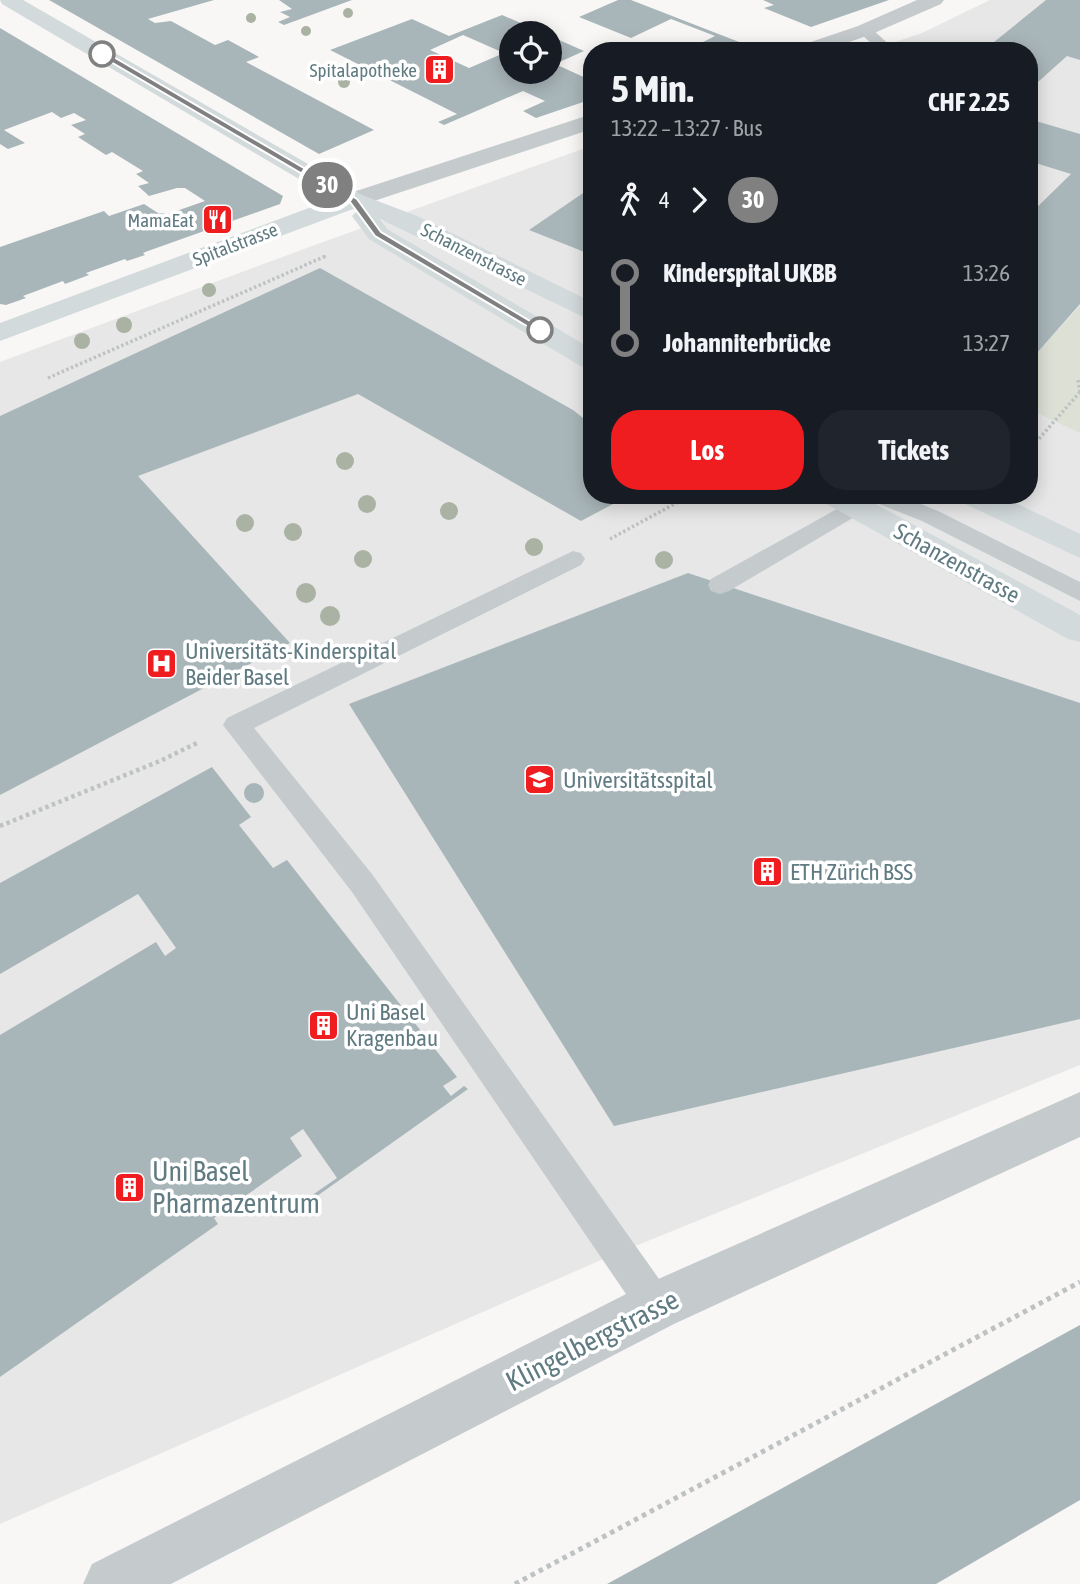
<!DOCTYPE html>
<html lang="de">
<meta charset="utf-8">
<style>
:root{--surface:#171b24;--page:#20242c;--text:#f1f3f6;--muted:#9ea1a6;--accent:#ef1d1f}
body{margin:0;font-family:"Asap Condensed",sans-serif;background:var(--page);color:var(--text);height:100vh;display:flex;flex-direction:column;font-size:26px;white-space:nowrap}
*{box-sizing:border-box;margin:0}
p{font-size:23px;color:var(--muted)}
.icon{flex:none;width:38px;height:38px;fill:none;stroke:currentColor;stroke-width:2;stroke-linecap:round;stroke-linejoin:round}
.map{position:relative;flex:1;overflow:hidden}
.drawer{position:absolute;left:583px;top:42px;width:455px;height:462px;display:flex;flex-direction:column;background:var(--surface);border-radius:28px;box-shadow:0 4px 18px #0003}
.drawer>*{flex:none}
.badge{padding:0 14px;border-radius:23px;font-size:24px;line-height:46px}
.fabs{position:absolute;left:499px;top:21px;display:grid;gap:14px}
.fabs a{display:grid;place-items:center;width:63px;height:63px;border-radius:50%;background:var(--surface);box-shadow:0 4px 18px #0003;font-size:35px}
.map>.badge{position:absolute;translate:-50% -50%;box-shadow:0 0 0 4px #fff}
.legs{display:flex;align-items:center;gap:10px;height:77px;padding:0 28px;font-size:23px}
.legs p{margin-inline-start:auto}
.overview{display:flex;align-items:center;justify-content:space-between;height:119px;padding:0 28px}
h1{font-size:38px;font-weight:700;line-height:52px}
.primary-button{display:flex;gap:14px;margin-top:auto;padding:14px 28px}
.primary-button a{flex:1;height:80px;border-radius:28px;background:var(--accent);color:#fff;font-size:28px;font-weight:700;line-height:80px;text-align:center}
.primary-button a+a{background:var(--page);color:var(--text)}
ul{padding:0 28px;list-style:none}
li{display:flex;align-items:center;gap:24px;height:70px;font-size:26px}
li i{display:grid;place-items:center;width:10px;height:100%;margin:0 9px;background:currentColor}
li i::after{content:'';width:18px;height:18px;margin:-9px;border:5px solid;border-radius:50%;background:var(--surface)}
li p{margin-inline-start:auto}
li:first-child i{background:linear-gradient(#0000 50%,currentColor 0)}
li:last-child i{background:linear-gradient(currentColor 50%,#0000 0)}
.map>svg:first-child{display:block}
</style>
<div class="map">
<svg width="1080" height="1584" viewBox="0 0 1080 1584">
<rect width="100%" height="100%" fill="#f8f7f5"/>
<path fill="#e6e7e6" d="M990 0H1080V1065L601 1260 0 1524V362L312 246 591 146 592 495H1029V51H869L922 33Z"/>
<path fill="#dce0d5" d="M1080 306V433L1029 409V362Z"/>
<path fill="#a9b6b9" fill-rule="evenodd" d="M49 0H214L148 19 155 23 171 21 215 45 228 40 259 57 246 62 374 130 319 154Z
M279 0H352L284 25 278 22 290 17 280 12 292 9Z
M618 0H631L752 47 740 51H685L715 36 671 19 631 38 579 17Z
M763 0H889L811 27 764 8 774 5Z
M1046 0H1080V60L1067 56 1029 90V51H983Z
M502 15 544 33H511V72H550V36L584 51 555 64 588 79 592 77V99L536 118 523 111 545 101 523 91 444 125 438 122 457 114 330 50 412 19 449 36ZM463 35 504 53 469 68 430 50Z
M0 28 283 196 280 204 148 251 143 253 145 255 127 261 125 259 86 273 89 275 65 284 63 281 23 296 26 298 6 305 0 304V247L104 211 109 216 144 204 158 213 168 214 205 201 185 188H177L149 196 138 186 149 183 136 174 143 171 112 152 106 155 78 137 85 134 71 125 86 120 74 113 61 118 52 112 4 130 25 143 8 149 0 144Z
M1029 119 1080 134V304L1029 362V215L1071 174 1029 161Z
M592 187V255L529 230Z
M320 268 573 410 592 425V495H630L581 521 358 394 138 476 290 643 0 795V416Z
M688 573 1080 703V1019L614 1126 349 704Z
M212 767 251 817 239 825 273 868 287 860 457 1077 443 1086 451 1096 464 1086 468 1089 310 1201 308 1198 337 1178 303 1129 290 1138 302 1156 214 1218 218 1224 0 1377V1035L156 942 165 956 176 948 138 894 0 974V883Z
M244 793a10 10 0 1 1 20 0a10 10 0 1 1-20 0Z
M1080 1325V1500L936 1584H607Z"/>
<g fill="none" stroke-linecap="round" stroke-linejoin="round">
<path stroke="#bec2c3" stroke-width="2.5" stroke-dasharray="2 2" stroke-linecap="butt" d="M324 257 326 256"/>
<path stroke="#bec2c3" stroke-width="3.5" stroke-dasharray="2.5 2.5" stroke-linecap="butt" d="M48 378 326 256
M1078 380 1080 392
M1029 450 1080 392
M610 539 691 495"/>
<path stroke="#bec2c3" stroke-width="4.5" stroke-dasharray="3.5 3.5" stroke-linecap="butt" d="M0 826 160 761 199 742"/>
<path stroke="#bec2c3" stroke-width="5" stroke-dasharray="4.5 4.5" stroke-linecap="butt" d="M515 1584 1080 1282"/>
<path fill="#c5cbcd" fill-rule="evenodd" d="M865 25 870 27 896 51H879L857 30Z
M866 495H899L938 511 1080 582V601L922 521 869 500Z
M855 499 863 502 867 507 863 512 729 591 720 594 711 591 708 585 711 579Z
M573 551 581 553 585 559 581 565 254 728 372 874 669 1293 674 1306 669 1319 656 1324 643 1319 352 892 223 725 227 718Z"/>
<path fill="#c5cbcd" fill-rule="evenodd" d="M917 0H944L941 4 872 34 824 51H793L796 47 858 26Z
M592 114V129L362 205 353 207 344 205 341 200 344 195Z
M1080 1092V1137L674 1324 171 1584H83L92 1564 638 1288Z"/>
<path fill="#d2dadc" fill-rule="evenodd" d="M0 0H23L362 195 417 216 592 302V321L380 219 387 229 592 349V369L582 367 369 239 352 216 358 210 353 209 0 341V323L333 199 2 4Z
M818 495H859L1080 615V642L1068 639 823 502Z
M956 495H999L1080 534V558L961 502Z"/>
</g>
<g fill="#aab2a3">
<circle cx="348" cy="13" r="5"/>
<circle cx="251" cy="18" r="5"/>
<circle cx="306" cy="31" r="5"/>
<circle cx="344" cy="82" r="6"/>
<circle cx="209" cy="290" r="7"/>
<circle cx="124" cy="325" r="8"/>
<circle cx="82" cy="341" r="8"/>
<circle cx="345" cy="461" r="9"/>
<circle cx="367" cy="504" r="9"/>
<circle cx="449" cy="511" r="9"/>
<circle cx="245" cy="523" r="9"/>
<circle cx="293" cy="532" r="9"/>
<circle cx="534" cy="547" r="9"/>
<circle cx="363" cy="559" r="9"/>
<circle cx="664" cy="560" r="9"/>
<circle cx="306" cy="593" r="10"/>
<circle cx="330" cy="616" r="10"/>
</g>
<path fill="#808080" stroke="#fff" stroke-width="2" d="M99 52H105L357 199 381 232 545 330 537 332 375 236 350 202 99 55Z"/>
<defs>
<symbol id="building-square" viewBox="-11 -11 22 22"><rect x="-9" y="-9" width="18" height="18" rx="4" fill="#ef1d1f" stroke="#fff"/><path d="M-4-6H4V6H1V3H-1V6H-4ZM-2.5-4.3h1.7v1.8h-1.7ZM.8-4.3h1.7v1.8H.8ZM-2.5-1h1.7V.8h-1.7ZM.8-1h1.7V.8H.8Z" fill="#fff"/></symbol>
<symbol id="restaurant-square" viewBox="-11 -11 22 22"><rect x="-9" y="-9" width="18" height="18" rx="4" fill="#ef1d1f" stroke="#fff"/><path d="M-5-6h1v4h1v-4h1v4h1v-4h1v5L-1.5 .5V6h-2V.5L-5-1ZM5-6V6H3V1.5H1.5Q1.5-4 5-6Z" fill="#fff"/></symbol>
<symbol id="hospital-square" viewBox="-11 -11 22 22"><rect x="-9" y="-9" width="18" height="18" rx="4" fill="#ef1d1f" stroke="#fff"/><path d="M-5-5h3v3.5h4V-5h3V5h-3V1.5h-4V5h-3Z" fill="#fff"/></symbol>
<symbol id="university-square" viewBox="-11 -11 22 22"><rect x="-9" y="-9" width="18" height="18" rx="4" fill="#ef1d1f" stroke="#fff"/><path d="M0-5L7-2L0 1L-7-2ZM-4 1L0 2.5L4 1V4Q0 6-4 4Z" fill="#fff"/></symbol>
</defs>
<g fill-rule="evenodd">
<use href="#building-square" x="422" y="52" width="35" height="35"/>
<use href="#restaurant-square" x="200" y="202" width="35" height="35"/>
<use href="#hospital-square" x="144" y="646" width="35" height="35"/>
<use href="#university-square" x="522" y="762" width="35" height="35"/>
<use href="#building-square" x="750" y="854" width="35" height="35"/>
<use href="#building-square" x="306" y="1008" width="35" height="35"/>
<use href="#building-square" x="112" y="1170" width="35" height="35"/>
</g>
<g fill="#fff" stroke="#808080" stroke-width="3.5">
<circle cx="102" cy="54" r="12"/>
<circle cx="540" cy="330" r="12"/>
</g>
<g text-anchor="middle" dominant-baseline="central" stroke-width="7" stroke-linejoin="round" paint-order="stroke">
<g font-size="19" fill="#617b82" stroke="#fff" text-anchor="end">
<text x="417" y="70">Spitalapotheke</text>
<text x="194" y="220">MamaEat</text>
</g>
<g font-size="19" fill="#617b82" stroke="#fff">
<text transform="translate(235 244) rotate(-21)">Spitalstrasse</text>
<text transform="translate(474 254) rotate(27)">Schanzenstrasse</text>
</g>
<g font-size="23" fill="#617b82" stroke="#fff">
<text transform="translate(957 563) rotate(29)">Schanzenstrasse</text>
</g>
<g font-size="23" fill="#617b82" stroke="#fff" text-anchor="start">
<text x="185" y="651">Universitäts-Kinderspital<tspan x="185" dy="26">Beider Basel</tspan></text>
<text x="563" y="780">Universitätsspital</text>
<text x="790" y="872">ETH Zürich BSS</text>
<text x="346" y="1012">Uni Basel<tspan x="346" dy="26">Kragenbau</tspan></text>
</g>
<g font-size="28" fill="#617b82" stroke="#fff" text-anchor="start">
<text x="152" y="1171">Uni Basel<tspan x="152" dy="32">Pharmazentrum</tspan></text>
</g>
<g font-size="28" fill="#617b82" stroke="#fff">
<text transform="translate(592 1340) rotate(-27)">Klingelbergstrasse</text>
</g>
</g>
</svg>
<div class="fabs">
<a><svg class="icon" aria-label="locate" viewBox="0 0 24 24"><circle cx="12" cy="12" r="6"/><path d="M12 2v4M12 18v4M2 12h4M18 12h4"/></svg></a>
</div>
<b class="badge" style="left:327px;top:185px;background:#808080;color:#fff">30</b>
<section class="drawer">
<div class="overview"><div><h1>5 Min.</h1><p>13:22 – 13:27 · Bus</p></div><b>CHF 2.25</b></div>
<div class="legs"><svg class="icon" aria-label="walk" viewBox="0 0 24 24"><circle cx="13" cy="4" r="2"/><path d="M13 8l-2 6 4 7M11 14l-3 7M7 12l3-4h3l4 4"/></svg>4<svg class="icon" aria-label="forward" viewBox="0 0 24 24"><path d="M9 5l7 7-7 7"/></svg><b class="badge" style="background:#808080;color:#fff">30</b></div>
<ul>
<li><i style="color:#808080"></i><b>Kinderspital UKBB</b><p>13:26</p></li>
<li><i style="color:#808080"></i><b>Johanniterbrücke</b><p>13:27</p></li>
</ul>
<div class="primary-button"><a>Los</a><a>Tickets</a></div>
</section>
</div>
